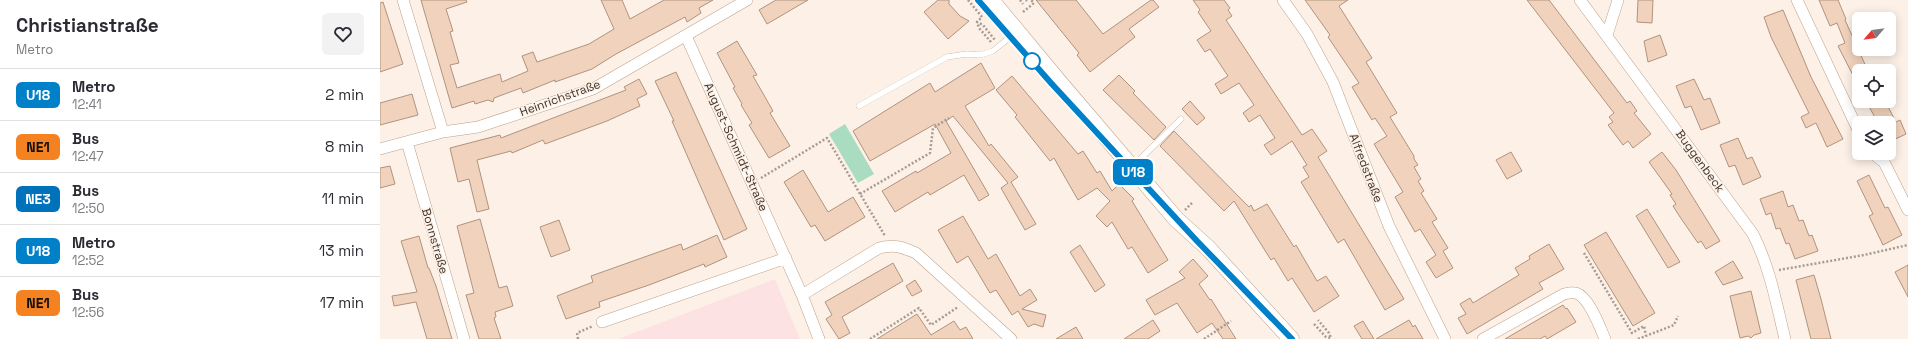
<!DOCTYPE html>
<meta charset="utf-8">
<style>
:root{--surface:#fff;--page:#f2f2f3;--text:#2b2b33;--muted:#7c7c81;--line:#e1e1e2}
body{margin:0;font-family:"Space Grotesk",sans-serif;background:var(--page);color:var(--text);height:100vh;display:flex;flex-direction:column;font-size:15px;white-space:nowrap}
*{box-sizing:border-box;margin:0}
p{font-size:13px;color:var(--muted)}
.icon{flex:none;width:22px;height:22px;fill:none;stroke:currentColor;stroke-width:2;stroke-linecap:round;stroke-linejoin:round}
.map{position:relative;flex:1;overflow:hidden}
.drawer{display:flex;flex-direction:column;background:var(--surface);width:380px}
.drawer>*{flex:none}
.badge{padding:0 8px;border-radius:6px;font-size:14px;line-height:26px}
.needle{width:26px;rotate:242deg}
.controls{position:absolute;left:1472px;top:12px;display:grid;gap:8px}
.controls a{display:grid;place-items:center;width:44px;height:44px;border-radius:6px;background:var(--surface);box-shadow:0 2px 10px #0003;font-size:20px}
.map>.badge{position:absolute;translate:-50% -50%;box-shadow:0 0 0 2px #fff}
.round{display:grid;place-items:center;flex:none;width:42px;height:42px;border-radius:6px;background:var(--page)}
.summary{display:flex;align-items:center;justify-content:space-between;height:68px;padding:0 16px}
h1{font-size:19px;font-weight:800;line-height:30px}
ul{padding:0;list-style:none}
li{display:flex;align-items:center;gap:12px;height:52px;padding:0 16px;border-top:1px solid var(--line)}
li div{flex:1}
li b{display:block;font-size:15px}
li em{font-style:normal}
li .badge{min-width:44px;font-weight:700;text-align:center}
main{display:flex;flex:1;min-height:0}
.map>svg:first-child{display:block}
</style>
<main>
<section class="drawer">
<div class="summary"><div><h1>Christianstraße</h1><p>Metro</p></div><a class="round"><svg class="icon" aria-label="heart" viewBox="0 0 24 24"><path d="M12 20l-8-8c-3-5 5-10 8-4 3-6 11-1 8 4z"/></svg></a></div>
<ul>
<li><span class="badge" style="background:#0080c8;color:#fff">U18</span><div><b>Metro</b><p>12:41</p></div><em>2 min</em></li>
<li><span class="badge" style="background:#f58220;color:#111">NE1</span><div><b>Bus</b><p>12:47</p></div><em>8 min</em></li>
<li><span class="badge" style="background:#0072bc;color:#fff">NE3</span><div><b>Bus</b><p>12:50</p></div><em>11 min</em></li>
<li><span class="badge" style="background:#0080c8;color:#fff">U18</span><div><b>Metro</b><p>12:52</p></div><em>13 min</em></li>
<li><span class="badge" style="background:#f58220;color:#111">NE1</span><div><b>Bus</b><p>12:56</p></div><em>17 min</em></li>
</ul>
</section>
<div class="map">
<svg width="1528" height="339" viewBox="0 0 1528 339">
<rect width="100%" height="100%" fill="#fdf1e7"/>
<path fill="#fde2e4" d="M395 279 420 339H238Z"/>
<path fill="#a9dcc0" d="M465 124 494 174 478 183 449 134Z"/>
<path fill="#f1d2bc" stroke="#b0937e" d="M41 0H86L87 2 66 9 73 31 70 32 79 63 70 65 77 88 120 74 122 82 148 71 142 56 153 52 157 62 209 44 234 29 221 0H242L250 19 284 0H333L319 8 321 13 307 22 305 17 236 54 212 69 175 82V80L143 93 141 88 114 98 113 102 108 100 95 104 94 101 72 108Z
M396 0H428L387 24 379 10Z
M558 0H569V4L580 16 589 21 568 39 544 12Z
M656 0H696L723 34 771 0H773L779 7 749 29 755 37 710 72 697 55 699 53Z
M813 0H844L850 8 848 10 852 16 846 20 922 135 932 129 947 151 938 157 1024 299 1005 310 964 239 958 243 921 182 929 177 923 167 927 165 912 141 891 155 884 145 895 138 880 115 869 122 866 117 863 113 874 105 859 83 841 94 835 84 848 76 830 49 825 52 817 40 831 31 818 12 820 10Z
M925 0H968L959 6 992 58 986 62 1017 113 1010 117 1034 156V159L1038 165 1034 167 1041 179 1038 181 1044 191 1041 193 1057 219 1052 222 1068 248 1063 251 1073 268 1056 278 1046 262 1056 255 1040 229 1035 232 1015 197 1023 192 994 144 1007 136 995 118 992 120 972 87 979 83 948 37 950 35Z
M1147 0H1169L1247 103 1250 101 1257 111 1254 113 1271 134 1253 148 1248 141 1243 145 1228 125 1233 122 1229 117 1234 113Z
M1258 0H1273L1272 23 1257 22Z
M1439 0H1458L1466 19 1465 20 1488 71H1479V87L1458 46 1465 43 1457 23 1450 26Z
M3 2 23 64 0 72V3Z
M1403 10 1431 77 1463 139 1447 147 1436 123 1426 128 1421 117 1429 113 1391 37 1384 17Z
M1280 35 1287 55 1268 62 1264 41Z
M357 41 377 75 373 76 393 111 390 113 410 146 389 158 369 125 372 123 361 105 362 104 353 88 355 87 337 53Z
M601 63 615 88 585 106 609 146 611 144 638 177 631 182 656 224 645 230 621 188 628 183 573 116 566 121 609 195 599 201 584 175 550 195 548 192 515 212 502 191 536 171 537 173 571 153 555 124 490 161 473 131 550 83 555 92Z
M296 72 367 229 344 240 292 121H294L275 81Z
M739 75 755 91 753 93 786 127 774 140 723 90Z
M632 76 698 154 703 151 717 173 720 171 732 191 739 184 754 199 752 201 788 260 768 273 752 247 748 249 732 222 727 227 716 216 730 201 717 188 698 200 674 158 670 161 635 117 637 115 616 90Z
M259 79 267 94 257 99 260 106 227 121 165 144 163 140 132 153 131 151 97 160 109 209 97 212 89 179 78 182 70 148 120 135 121 138 246 90 244 87Z
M1314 79 1324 100 1330 98 1340 123 1321 130 1311 106 1305 108 1296 86Z
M32 94 38 115 0 125V103Z
M810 101 825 118 817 125 802 109Z
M1486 101H1505L1516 122 1520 120 1526 134 1509 142V125L1514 123H1498Z
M794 131 869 207 871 205 874 211 887 204 914 247 916 245 937 281 946 276 959 296 934 312 912 278 908 281 894 258 891 260 854 201 844 211 780 146Z
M1358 138 1367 159 1372 157 1381 177 1363 185 1355 165 1349 167 1340 145Z
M1131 152 1142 171 1127 179 1116 160Z
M1282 152 1296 170 1340 241 1326 249 1321 241 1318 243 1300 217 1293 206 1296 204 1290 195 1292 194 1269 162Z
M10 166 15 184 0 188V168Z
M423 170 448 212 473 197 485 217 445 241 435 225 431 227 404 182Z
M1489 175 1505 208 1508 207 1522 235 1503 245 1489 216 1493 214 1477 181Z
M1403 191 1408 207 1413 205 1419 221 1423 220 1429 236 1432 235 1438 251 1415 259 1409 243 1406 244 1400 228 1396 229 1391 213 1386 215 1380 199Z
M1267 209 1300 262 1288 268 1256 216Z
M583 216 608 259 616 254 640 296 650 289 657 300 642 309 666 315 663 327 654 324 648 327 638 311 632 315 616 290 610 293 588 256 577 263 558 230Z
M100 219 119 288 127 286 133 306 115 312 116 317 114 318 121 339H99L86 295 94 293 77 226Z
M179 220 190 250 171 257 160 227Z
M1226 232 1275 313 1253 326 1204 245Z
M337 235 347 257 325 267 324 264 269 285 219 302 220 307 186 319 177 296 213 282 211 276 301 244 303 250Z
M39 236 48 268H49L56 286 72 339H47L36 302 14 306 12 296 37 292 21 241Z
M1169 244 1184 269 1159 283 1163 289 1087 334 1078 318 1086 314 1080 304 1090 298 1093 303 1139 275 1135 268 1150 259 1149 256Z
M700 245 725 285 715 292 690 252Z
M813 259 828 276 819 284 830 300 831 299 856 339H843L832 323 817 333 797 303 775 315 766 300 805 278 799 272Z
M1353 261 1363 278 1343 285 1335 272Z
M513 263 523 281 462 317 470 333 459 339 446 319 452 315 445 302Z
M1528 265V297L1515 272Z
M1434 275 1441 299 1451 339H1431L1416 280Z
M535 280 542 291 532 296 526 286Z
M1371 291 1381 333 1374 335 1371 338 1368 336 1360 338 1350 296Z
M1183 305 1186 309 1187 308 1196 322 1167 339 1165 336 1160 339H1125Z
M537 314 551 335 574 321 580 330 586 327 593 339H497Z
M773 320 780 331 768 339H744Z
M1029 320 1033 327 1035 325 1043 339H996Z
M983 321 994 339H982L974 326Z
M696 327 703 339H676Z"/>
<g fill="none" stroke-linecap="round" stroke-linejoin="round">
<defs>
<path id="lane" d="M479 106 567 57 587 54 600 55 613 51 636 32
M753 166 801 119"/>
<path id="street" d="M23 0 63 132
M903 0 927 34 953 82 1009 226 1065 339
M1200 0 1373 234C1390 268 1396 302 1405 339
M1417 0 1479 132
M1227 35 1238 0
M306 36 422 295 439 339
M27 142 84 339
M0 149 63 132 98 127 213 89 367 0
M1492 153 1504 162 1528 210
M422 295 499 248C514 244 522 247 536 253L631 339
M222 322 406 258
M1103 339 1184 294C1188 293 1192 292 1196 293 1209 297 1220 327 1225 339"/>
<path id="secondary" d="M611 0 680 83 796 219 828 248 911 339"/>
</defs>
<use href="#lane" stroke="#bca089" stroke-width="6"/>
<use href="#street" stroke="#bca089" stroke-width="12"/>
<use href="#secondary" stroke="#bca089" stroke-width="17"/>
<path stroke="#a79b92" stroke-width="2.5" stroke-dasharray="2 2" stroke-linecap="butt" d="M588 0 602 17 597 22
M640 0 643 4
M646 0 647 1
M643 12 654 3 651 0
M611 42 599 28 597 22 603 25 615 40
M381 178 447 138 505 236
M480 194 550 153 553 128 569 118
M805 210 812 203
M1204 253 1252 333 1264 326 1266 336
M1399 270 1484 255 1528 245
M934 324 946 337 951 338 949 333 938 320
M198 339 197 333 213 326
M490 339 539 308 551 325 578 307
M824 339 851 321
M1258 339 1294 325 1298 316"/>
<use href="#lane" stroke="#fff" stroke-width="5.5"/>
<use href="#street" stroke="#fff" stroke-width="11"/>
<use href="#secondary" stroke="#fff" stroke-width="16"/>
</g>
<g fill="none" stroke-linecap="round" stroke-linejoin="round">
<defs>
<path id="line" d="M598 0 671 83 817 241 912 339"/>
</defs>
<use href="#line" stroke="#fff" stroke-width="9"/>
<use href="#line" stroke="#0080c8" stroke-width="6"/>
</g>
<circle fill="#fff" stroke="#0080c8" stroke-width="2" cx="652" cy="61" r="8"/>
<g text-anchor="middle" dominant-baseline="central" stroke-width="3" stroke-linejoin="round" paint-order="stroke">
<g font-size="12" fill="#40342b" stroke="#fdf1e7">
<text transform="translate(180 98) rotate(-20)">Heinrichstraße</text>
<text transform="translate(356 147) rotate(66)">August-Schmidt-Straße</text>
<text transform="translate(1320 161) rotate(54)">Buggenbeck</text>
<text transform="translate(986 168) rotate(69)">Alfredstraße</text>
<text transform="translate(55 241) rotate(74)">Bonnstraße</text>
</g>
</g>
</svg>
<div class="controls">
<a><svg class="needle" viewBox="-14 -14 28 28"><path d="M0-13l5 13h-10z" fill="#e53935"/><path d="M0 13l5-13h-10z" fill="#7c7c81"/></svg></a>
<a><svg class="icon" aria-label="locate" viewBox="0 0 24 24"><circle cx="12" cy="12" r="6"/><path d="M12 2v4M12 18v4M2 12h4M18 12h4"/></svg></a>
<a><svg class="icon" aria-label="layers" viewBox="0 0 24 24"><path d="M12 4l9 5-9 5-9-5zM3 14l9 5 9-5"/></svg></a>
</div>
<b class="badge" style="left:753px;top:172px;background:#0080c8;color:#fff">U18</b>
</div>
</main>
